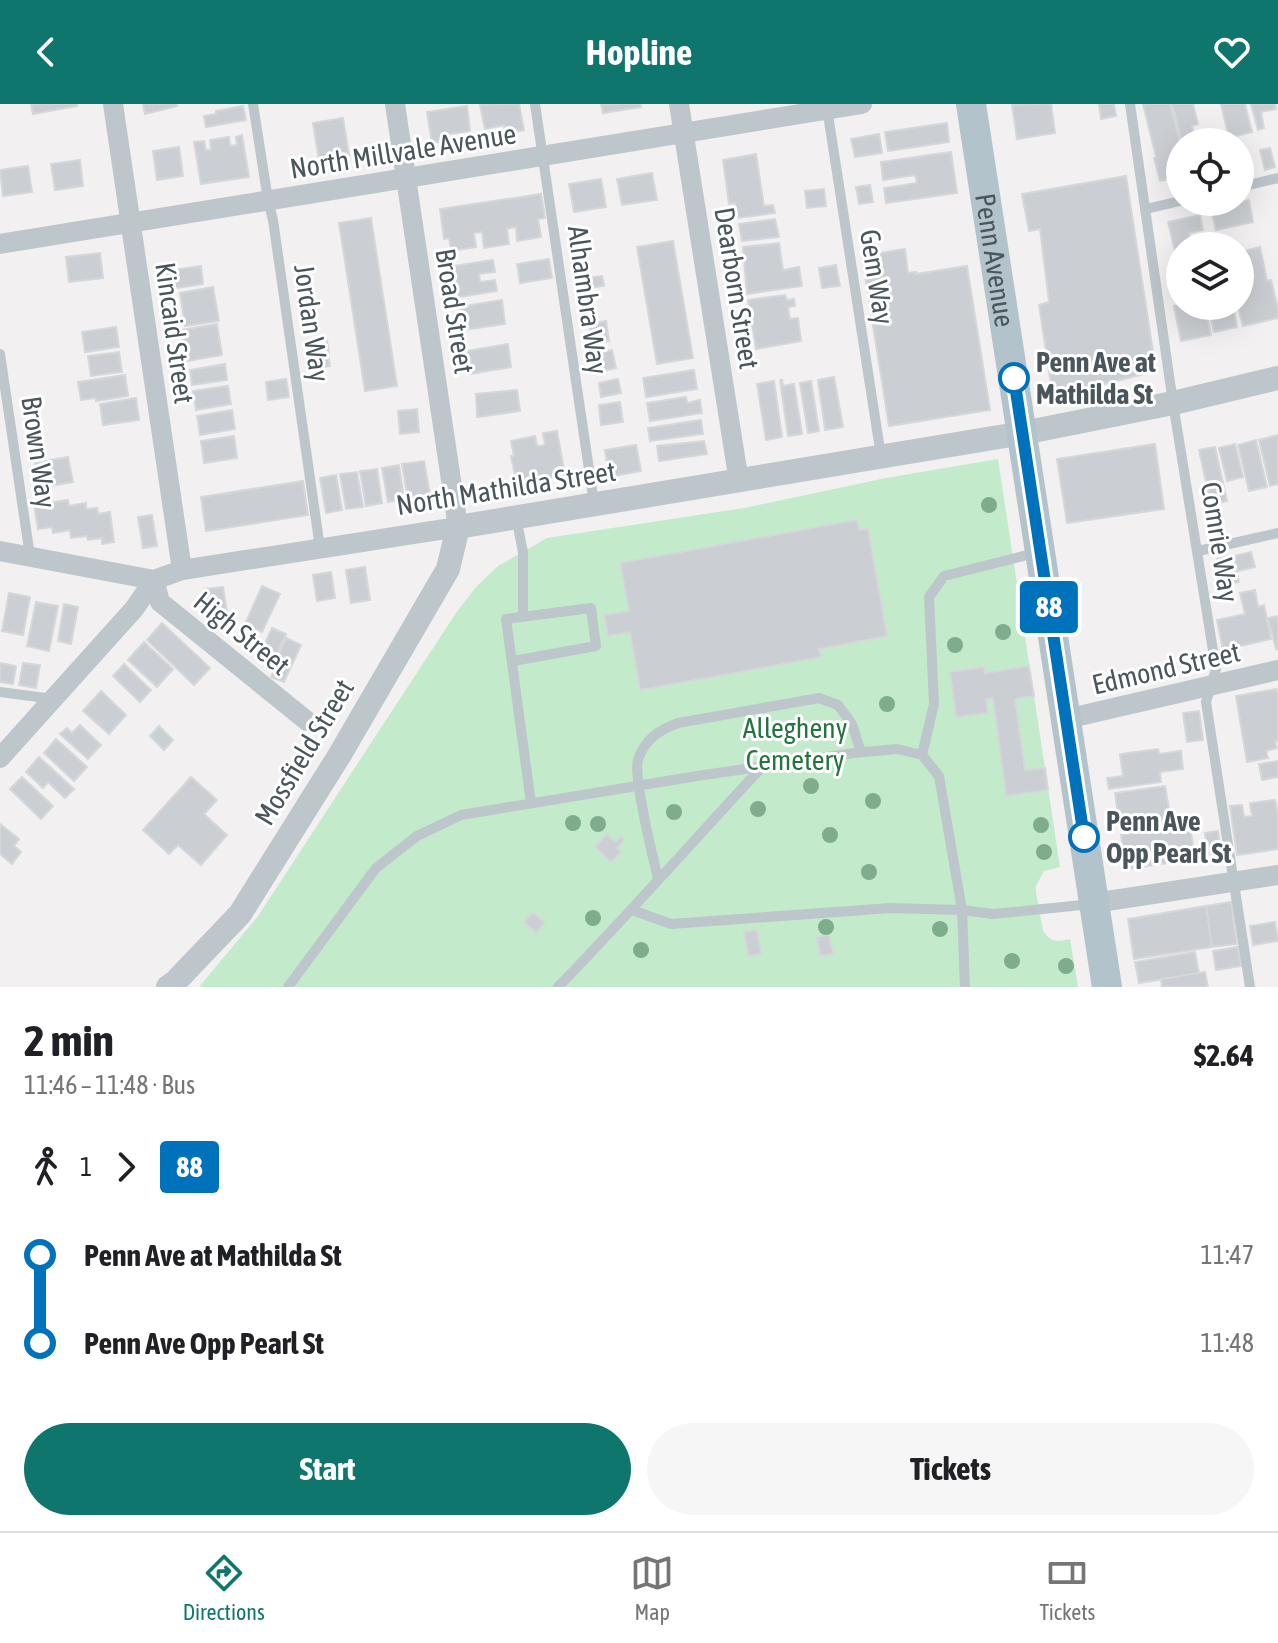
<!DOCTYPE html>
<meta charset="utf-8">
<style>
:root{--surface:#fff;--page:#f6f6f6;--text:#202124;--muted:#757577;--line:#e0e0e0;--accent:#0f766e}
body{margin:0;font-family:"Asap Condensed",sans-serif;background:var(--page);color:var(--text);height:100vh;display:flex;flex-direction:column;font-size:30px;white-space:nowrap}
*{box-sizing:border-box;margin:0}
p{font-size:26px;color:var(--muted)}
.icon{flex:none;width:44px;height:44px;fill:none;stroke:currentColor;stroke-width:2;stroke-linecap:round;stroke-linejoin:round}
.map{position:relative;height:883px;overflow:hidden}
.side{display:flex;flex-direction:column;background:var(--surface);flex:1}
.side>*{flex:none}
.badge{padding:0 16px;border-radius:6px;font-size:28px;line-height:52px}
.fabs{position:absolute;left:1166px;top:24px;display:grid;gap:16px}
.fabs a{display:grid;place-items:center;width:88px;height:88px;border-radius:50%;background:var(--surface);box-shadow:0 8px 32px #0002;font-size:40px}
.map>.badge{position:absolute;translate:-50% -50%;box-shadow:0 0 0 4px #fff}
.legs{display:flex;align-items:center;gap:12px;height:88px;padding:0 24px;font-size:26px}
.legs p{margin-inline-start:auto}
.overview{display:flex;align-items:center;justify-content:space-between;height:136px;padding:0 24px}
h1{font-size:44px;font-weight:700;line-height:60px}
.button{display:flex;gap:16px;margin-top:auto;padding:16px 24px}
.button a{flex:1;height:92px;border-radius:48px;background:var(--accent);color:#fff;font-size:32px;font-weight:700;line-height:92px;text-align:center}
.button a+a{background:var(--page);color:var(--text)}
ul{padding:0 24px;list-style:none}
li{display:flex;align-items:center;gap:28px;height:88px;font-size:30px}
li i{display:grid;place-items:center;width:12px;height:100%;margin:0 10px;background:currentColor}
li i::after{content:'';width:20px;height:20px;margin:-10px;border:6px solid;border-radius:50%;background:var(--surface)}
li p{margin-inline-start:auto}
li:first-child i{background:linear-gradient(#0000 50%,currentColor 0)}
li:last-child i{background:linear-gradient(currentColor 50%,#0000 0)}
header{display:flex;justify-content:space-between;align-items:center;height:104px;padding:0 24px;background:var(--accent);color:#fff;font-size:36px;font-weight:700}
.menu{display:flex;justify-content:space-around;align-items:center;height:112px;border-top:2px solid var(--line);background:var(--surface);font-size:22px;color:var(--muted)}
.menu a{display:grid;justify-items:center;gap:4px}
.menu .selected{color:var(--accent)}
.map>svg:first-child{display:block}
</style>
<header><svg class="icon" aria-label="back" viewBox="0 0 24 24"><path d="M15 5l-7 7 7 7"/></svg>Hopline<svg class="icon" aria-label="heart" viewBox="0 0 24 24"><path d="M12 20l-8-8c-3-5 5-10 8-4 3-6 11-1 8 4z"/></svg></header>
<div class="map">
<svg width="1278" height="883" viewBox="0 0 1278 883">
<rect width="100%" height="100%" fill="#f2f0f0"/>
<path fill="#c4eacc" d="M998 355 1060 763 1044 767 1036 782V788L1043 827C1051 839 1058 838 1070 835L1078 883H199L258 812 456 509 476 483 498 462 547 434 744 404 886 374Z"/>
<path fill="#cbced2" stroke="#d5d7da" stroke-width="2" d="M31 0H77V2L33 10Z
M143 0H176L177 2 145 10Z
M519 0 524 26 505 30 504 21 485 25 480 1Z
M601 0H640L641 3 603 9Z
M1051 0 1055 29 1017 35 1012 1Z
M1099 0H1114L1116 12 1101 15Z
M1143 0H1170L1180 39V72L1160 77 1154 54 1156 53Z
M1172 0H1193L1198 20 1192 22 1196 38H1182Z
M1221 0H1245L1252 28 1229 34Z
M1251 0H1275L1276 5 1261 8 1264 24 1258 26Z
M243 2 246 16 206 23 204 12 216 10V7Z
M467 2 470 27 444 31 445 37 432 39 427 8Z
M343 14 349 51 319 56 313 19Z
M947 19 949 38 888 47 885 28Z
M879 30 882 49 855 53 851 35Z
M242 31 249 73 201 80 194 38 204 37 206 46H211L210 36 229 33 230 42 237 41 236 33Z
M179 43 183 72 157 76 153 47Z
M1270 44 1275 63 1265 66 1260 46Z
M951 48 957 89 886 99 884 84 917 79 915 71 883 76 881 58Z
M756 50 764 102 773 101 775 109 738 114 735 99 729 100 723 56Z
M80 56 83 82 55 86 51 60Z
M28 62 32 88 3 92 0 66Z
M652 69 657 96 622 101 617 75Z
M1126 72 1156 267 1053 293 1039 201 1049 198 1040 125 1029 127 1022 90Z
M601 75 606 103 574 108 569 80Z
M870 81 873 98 859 100 856 83Z
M824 85 826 102 807 104 805 87Z
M541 90 545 114 538 115 541 133 517 137 516 123 507 125 509 140 484 144 482 128 474 129 476 143 451 147 449 134 444 135 440 105Z
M1249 96 1253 118 1216 126 1211 105Z
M1200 111 1203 126 1189 129 1192 142H1180L1179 165 1168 118Z
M371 114 397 282 365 287 339 119Z
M775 115 779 133 742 137 739 120Z
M673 137 693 254 657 260 637 143Z
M779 139 783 166 799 163 802 182 747 190 743 143Z
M1260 143 1267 177 1271 176 1278 205V214L1243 222 1238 202H1240V148Z
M905 145 908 169 916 168V170L967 162 990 306 889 322 862 152Z
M100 149 103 174 69 178 66 153Z
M549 155 552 174 520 179 517 160Z
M493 156 495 168 479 170 480 178 495 176 497 187 452 194 447 163Z
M836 161 840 182 822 184 819 164Z
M201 162 203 180 170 185 167 167Z
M602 172 604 182 580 185 579 175Z
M213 183 219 217 185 222 180 189Z
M785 191 787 196 794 195 795 202 788 203 790 215 798 214 801 237 756 245 748 196Z
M502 196 505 220 462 226 459 203Z
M1180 200V202H1205L1211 231 1181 237 1174 202Z
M1208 202H1233L1237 223 1214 228Z
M606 217 609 237 592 240 589 220Z
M217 220 222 251 187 257 181 226Z
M116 223 119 243 85 248 82 228Z
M327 237 329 249 309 253 306 241Z
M508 240 511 263 470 270 467 247Z
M612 246 616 264 593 269 589 251Z
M119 248 122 268 91 272 88 252Z
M328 250 330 262 311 265 309 253Z
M225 260 227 276 192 281 190 266Z
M694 266 697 285 646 293 643 274Z
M125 271 128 292 96 297V294L81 296 78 278Z
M834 273 843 323 825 326 818 276Z
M286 275 289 293 268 296 266 278Z
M618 275 621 289 601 293 599 279Z
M780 276H782L783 282 794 280 802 330 788 332Z
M774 277 782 333 766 336 757 280Z
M811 277 819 327 808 329 800 279Z
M228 282 231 300 196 306 193 287Z
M517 286 520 307 477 313 476 290Z
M686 293 687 299 700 296 702 309 650 317 647 299Z
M136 294 139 316 103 321 100 300Z
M620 298 623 318 601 321 599 301Z
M417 305 419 328 400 330 398 307Z
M232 306 235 325 200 331 197 312Z
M701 316 703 330 650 337 648 324Z
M557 327 565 371 517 381 511 352H514L511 337 535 332 537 342 545 341 543 329Z
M1278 331V380L1270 382 1259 336Z
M234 332 237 354 204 359 201 337Z
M1256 336 1267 383 1249 387 1238 341Z
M704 337 707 350 659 357 657 342Z
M1155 340 1164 405 1067 419 1057 355Z
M1235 340 1243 373 1227 377 1219 344Z
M636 341 641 367 609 373 605 346Z
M1215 343 1227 397 1211 401 1199 346Z
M68 353 73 378 39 384 35 359Z
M424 357 430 391 408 395 402 360Z
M399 361 404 395 388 398 382 364Z
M377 365 382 399 366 402 360 367Z
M357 368 363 403 346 405 340 370Z
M336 371 342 406 326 409 320 374Z
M303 377 308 411 206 427 201 393Z
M68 396 69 402 86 399V405L97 404 98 410 110 408 114 438 102 440V434L88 436 87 432 71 434 70 426 53 429 52 423 38 425 34 401Z
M152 411 157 442 143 444 138 413Z
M857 416 859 426 868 425 887 532 819 545 821 553 640 586 630 528 608 532 604 511 629 507 620 459Z
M1251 448 1255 463 1238 467 1234 452Z
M1232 451 1239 478 1224 481 1217 455Z
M365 463 370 496 351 499 346 466Z
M331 468 335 494 317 497 313 471Z
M262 482 280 490 262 528 245 520Z
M223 483 228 515 210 518 204 485Z
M1255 486 1258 503 1264 501 1271 535 1223 546 1217 516 1245 510 1240 489Z
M9 489 30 493 23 531 2 527Z
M36 498 58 502 49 547 27 542Z
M64 500 78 503 71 540 58 537Z
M1278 512V545H1276L1268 514Z
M162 519 210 564 194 581 147 536Z
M272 524 286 530 272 561 258 554Z
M286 534 301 541 284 578 271 573 274 567 271 566Z
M144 538 173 565 157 583 128 556Z
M0 559 16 562 13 580 0 578Z
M23 559 40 561 36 584 19 581Z
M124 560 151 586 140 598 113 572Z
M1029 562 1034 592 1015 595 1025 666 1045 664 1048 686 1006 692 993 594 986 595 988 609 956 613 950 568 984 563 985 569Z
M1276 585 1278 589V637H1275L1277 644 1266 647 1268 654 1247 658 1236 592Z
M101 587 126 611 109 630 83 607Z
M1199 607 1203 636 1187 638 1183 609Z
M80 621 101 641 88 655 60 630 67 624 72 629Z
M159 622 173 636 164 646 150 632Z
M56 635 87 663 74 677 44 649Z
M1158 645 1159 650 1181 647 1183 665 1160 668 1161 678 1109 685 1107 674 1123 672 1120 650Z
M39 653 74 685 65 694 48 678 43 684 26 668Z
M1278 657V673L1262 676 1259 660Z
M22 673 53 702 41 715 10 685Z
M191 673 217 696 204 710 227 731 201 761 178 741 169 750 143 726Z
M1165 682 1171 717 1120 725 1115 689Z
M1275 696 1278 710V745L1237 751 1230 702 1242 701 1244 713 1252 712 1250 699Z
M0 720 19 735 14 742 21 748 12 760 0 750Z
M1190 722 1195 755 1126 765 1121 731 1172 723V725Z
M1218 727 1221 748 1208 750 1205 729Z
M607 730 615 738 621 732 624 736 617 744 621 748 611 758 595 743Z
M1231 798 1237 840 1212 843 1206 802Z
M1206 802 1212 843 1134 855 1128 815Z
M533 808 545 819 536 829 524 818Z
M1275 818 1278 837 1253 841 1250 822Z
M757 826 761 850 748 852 744 828Z
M829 831 833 850 820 852 817 833Z
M1238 843 1241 862 1216 866 1213 847Z
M1195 848 1199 869 1139 879 1135 858Z
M1205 868 1208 883H1162L1161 875Z"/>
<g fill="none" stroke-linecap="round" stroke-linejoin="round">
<path stroke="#bdc6cb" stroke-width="10" d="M253 0 268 96 273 116 320 444
M535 0 594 399
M1130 0 1173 299 1216 565 1206 598 1250 883
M827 4 881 352
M1240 83 1278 74
M1146 105 1180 97
M0 250 30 452
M516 413 523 448V513
M1198 447 1278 429
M513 557 596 542 591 504 506 515 531 699
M0 588 53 595
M922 651 934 600 929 493 944 472 1039 448
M658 775C653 753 633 673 638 656 644 636 659 626 678 619L819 594 838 601 852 620 861 648
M632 806 671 820 891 804 962 806 993 810 1092 800
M288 883 376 764 417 732 461 711 697 672 854 649 897 645 922 651 939 672 962 806 965 883
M558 883C628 811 694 736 762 663"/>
<path stroke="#bdc6cb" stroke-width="20" d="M113 0 182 466
M679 0 739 378
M0 140 862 0
M0 447 154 476 182 466 458 423 395 0
M154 476 160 498 307 617
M1066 615 1278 566
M0 654 134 505 154 476
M1094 799 1278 771"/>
<path stroke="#bdc6cb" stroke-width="24" d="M168 883 175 878 240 810 339 652 448 465 458 423 1023 329 1173 299 1278 274"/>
<path stroke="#b3c3cb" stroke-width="30" id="s1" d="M971 0 1107 883"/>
</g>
<g fill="#80ac8e">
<circle cx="989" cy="401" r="8"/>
<circle cx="1003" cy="528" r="8"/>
<circle cx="955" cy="541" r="8"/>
<circle cx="887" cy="600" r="8"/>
<circle cx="817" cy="626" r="8"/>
<circle cx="811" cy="682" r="8"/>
<circle cx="873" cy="697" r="8"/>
<circle cx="758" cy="705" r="8"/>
<circle cx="674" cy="708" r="8"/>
<circle cx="573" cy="719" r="8"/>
<circle cx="598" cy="720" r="8"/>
<circle cx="1041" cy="721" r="8"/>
<circle cx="830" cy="731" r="8"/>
<circle cx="1044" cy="748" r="8"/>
<circle cx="869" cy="768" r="8"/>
<circle cx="593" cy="814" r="8"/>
<circle cx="826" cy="823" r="8"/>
<circle cx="940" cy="825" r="8"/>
<circle cx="641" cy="846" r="8"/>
<circle cx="1012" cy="857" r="8"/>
<circle cx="1066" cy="862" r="8"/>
</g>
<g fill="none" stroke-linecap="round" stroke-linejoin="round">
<defs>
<path id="line-1" d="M1014 274 1084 733"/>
</defs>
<use href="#line-1" stroke="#fff" stroke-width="18"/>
<use href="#line-1" stroke="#0072bc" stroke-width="12"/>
</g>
<g fill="#fff" stroke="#0072bc" stroke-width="4">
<circle cx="1014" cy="274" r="14"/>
<circle cx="1084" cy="733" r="14"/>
</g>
<g text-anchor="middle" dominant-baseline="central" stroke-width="6" stroke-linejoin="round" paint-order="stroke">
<g font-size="28" fill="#4a565b" stroke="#fff">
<text transform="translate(403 47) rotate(-9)">North Millvale Avenue</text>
<text stroke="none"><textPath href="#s1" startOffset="158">Penn Avenue</textPath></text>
<text transform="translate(877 173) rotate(81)">Gem Way</text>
<text transform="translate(737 184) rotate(81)">Dearborn Street</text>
<text transform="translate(588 196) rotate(82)">Alhambra Way</text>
<text transform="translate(455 207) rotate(81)">Broad Street</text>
<text transform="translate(312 219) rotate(82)">Jordan Way</text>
<text transform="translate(175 229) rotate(82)">Kincaid Street</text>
<text transform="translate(39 348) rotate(82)">Brown Way</text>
<text transform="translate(506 384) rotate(-9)">North Mathilda Street</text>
<text transform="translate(1220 438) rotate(81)">Comrie Way</text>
<text transform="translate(242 529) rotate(39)">High Street</text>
<text transform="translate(1166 564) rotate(-13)">Edmond Street</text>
<text transform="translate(304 648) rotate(-59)">Mossfield Street</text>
</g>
<g font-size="28" font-weight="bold" fill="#4a565b" stroke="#fff" text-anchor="start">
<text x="1036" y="258">Penn Ave at<tspan x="1036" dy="32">Mathilda St</tspan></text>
<text x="1106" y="717">Penn Ave<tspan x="1106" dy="32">Opp Pearl St</tspan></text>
</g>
<g font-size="28" fill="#23743e" stroke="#fff">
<text x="795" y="624">Allegheny<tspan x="795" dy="32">Cemetery</tspan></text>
</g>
</g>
</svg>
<div class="fabs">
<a><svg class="icon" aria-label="locate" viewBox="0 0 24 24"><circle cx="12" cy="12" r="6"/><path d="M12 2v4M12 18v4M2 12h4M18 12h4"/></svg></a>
<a><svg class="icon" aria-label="layers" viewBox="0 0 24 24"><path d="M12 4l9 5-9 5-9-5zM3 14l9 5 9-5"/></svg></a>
</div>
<b class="badge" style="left:1049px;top:503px;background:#0072bc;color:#fff">88</b>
</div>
<section class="side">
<div class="overview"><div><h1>2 min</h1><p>11:46 – 11:48 · Bus</p></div><b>$2.64</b></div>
<div class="legs"><svg class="icon" aria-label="walk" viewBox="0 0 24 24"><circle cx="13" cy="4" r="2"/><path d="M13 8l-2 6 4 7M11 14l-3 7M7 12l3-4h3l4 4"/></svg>1<svg class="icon" aria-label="forward" viewBox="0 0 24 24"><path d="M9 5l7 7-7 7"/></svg><b class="badge" style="background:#0072bc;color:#fff">88</b></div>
<ul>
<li><i style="color:#0072bc"></i><b>Penn Ave at Mathilda St</b><p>11:47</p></li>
<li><i style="color:#0072bc"></i><b>Penn Ave Opp Pearl St</b><p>11:48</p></li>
</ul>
<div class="button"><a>Start</a><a>Tickets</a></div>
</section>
<nav class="menu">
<a class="selected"><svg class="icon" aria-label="directions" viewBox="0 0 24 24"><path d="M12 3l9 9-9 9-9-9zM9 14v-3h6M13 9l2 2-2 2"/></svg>Directions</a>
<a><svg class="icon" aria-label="map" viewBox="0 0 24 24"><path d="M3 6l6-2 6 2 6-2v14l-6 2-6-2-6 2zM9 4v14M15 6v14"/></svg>Map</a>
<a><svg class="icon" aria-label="tickets" viewBox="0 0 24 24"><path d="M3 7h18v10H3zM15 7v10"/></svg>Tickets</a>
</nav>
